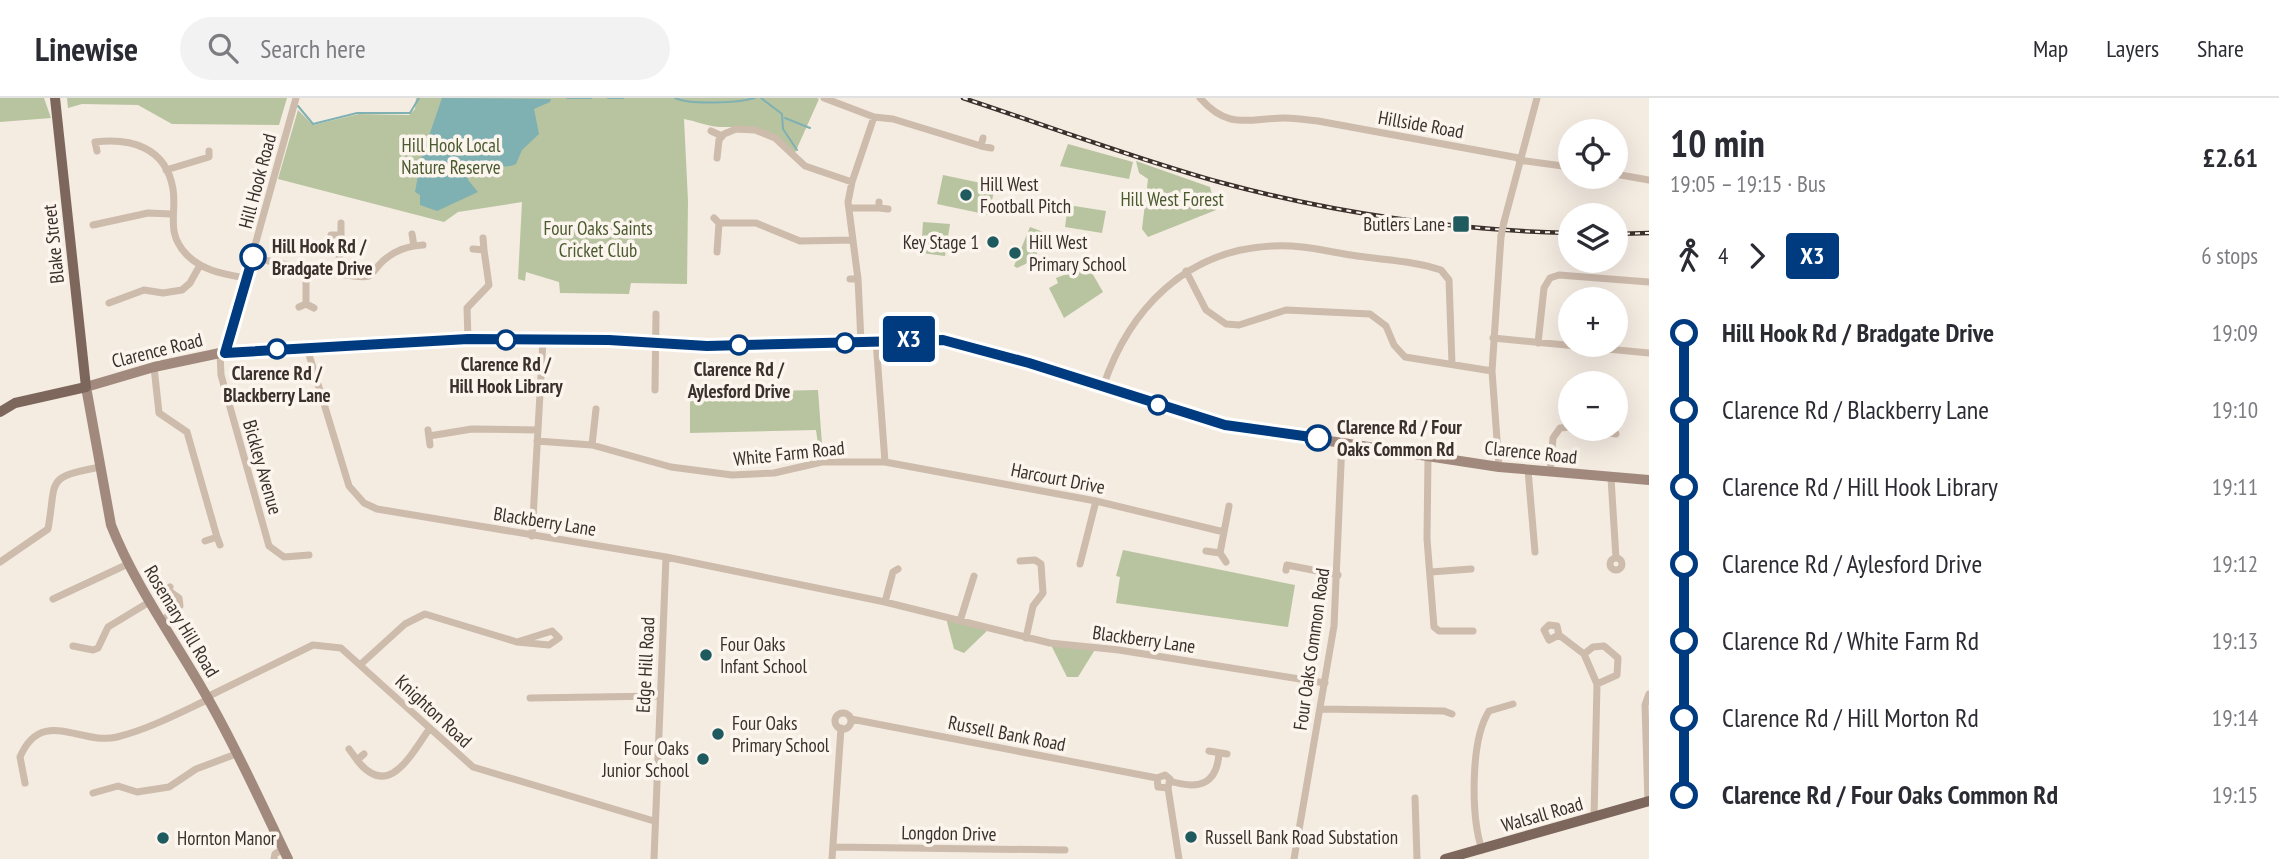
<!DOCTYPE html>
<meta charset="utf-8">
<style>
:root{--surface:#fff;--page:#f2f2f3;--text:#2b2b33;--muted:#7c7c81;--line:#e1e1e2}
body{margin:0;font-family:"PT Sans Narrow",sans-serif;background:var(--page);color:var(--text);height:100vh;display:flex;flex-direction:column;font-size:26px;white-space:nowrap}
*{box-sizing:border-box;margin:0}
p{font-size:23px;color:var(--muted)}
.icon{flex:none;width:38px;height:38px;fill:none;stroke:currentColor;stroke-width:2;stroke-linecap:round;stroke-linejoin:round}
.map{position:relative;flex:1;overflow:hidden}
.panel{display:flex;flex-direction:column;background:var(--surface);width:630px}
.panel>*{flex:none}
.badge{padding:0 14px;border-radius:5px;font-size:24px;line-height:46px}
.buttons{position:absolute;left:1558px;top:21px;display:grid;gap:14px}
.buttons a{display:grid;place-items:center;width:70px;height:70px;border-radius:50%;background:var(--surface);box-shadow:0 7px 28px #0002;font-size:35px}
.map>.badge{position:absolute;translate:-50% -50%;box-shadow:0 0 0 4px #fff}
.legs{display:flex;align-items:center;gap:10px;height:77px;padding:0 21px;font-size:23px}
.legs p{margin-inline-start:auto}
.overview{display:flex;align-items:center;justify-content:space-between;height:119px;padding:0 21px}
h1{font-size:38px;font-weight:800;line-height:52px}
ul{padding:0 21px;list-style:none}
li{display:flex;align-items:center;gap:24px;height:77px;font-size:26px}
li i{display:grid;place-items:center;width:10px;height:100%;margin:0 9px;background:currentColor}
li i::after{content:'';width:18px;height:18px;margin:-9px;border:5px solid;border-radius:50%;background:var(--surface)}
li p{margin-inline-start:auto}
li:first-child i{background:linear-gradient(#0000 50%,currentColor 0)}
li:last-child i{background:linear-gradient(currentColor 50%,#0000 0)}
header{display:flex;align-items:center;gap:42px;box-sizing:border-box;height:98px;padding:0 35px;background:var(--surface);border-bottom:2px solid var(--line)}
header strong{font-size:33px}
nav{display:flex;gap:38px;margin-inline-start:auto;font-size:24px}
.search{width:490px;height:63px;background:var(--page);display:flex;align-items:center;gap:18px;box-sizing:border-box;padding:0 24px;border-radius:38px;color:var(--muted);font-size:26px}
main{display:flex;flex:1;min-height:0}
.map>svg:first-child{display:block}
</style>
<header>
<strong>Linewise</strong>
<div class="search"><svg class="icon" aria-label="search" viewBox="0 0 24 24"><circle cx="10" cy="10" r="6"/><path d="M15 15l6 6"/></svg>Search here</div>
<nav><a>Map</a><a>Layers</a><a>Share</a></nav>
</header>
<main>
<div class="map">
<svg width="1649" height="761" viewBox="0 0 1649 761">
<rect width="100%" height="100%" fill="#f4ebe1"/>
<path fill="#b8c4a0" d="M0 0H44L51 20 0 24Z
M67 0H287L279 27 172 26 138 7 82 6 68 10Z
M416 0H817L819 1 794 57C767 26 760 30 721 29 709 29 696 23 684 21L688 103 687 186 631 185 629 196 560 195 559 184 526 174 525 183 518 181 522 104 458 114 444 124 278 81 298 12 313 27 359 16 409 17 415 11Z
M1068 46 1133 64 1129 81 1060 68Z
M1136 63 1210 89 1216 112 1148 139 1142 131 1148 81 1139 75Z
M943 77 995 88 989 117 937 106Z
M1068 107 1106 113 1102 135 1065 129Z
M923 124 950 126 945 158 921 155Z
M1030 129 1046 135 1034 162 1017 170 1014 168Z
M1088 168 1103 194 1064 220 1049 190 1058 185 1056 180Z
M818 292 823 360 820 361 816 332 690 335V295Z
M1123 452 1295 487 1288 529 1116 505 1120 479 1116 478Z
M946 520 989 531 964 555 954 551Z
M1050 545 1096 550 1078 579H1067Z"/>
<path fill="#7fb0b2" d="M442 0 551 1 550 4 534 11 539 36 522 52 516 66C507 71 493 67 483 68L477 64 469 63 468 82 478 94 437 113 420 107V97L415 94 421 61Z"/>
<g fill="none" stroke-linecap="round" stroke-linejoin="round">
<path stroke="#7fb0b2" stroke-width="2" d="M567 0H575
M577 0H591
M608 0H623
M675 0C690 7 737 5 755 0
M761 0 782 16 783 31 797 52
M298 8 313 26 357 15H410L419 0
M785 20 810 30"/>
<path stroke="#cdbbac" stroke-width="7" d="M824 0 874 19 893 21 981 48
M1200 0C1229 33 1248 20 1285 20 1296 20 1307 22 1318 23L1519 60
M711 33 722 38
M983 40 981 48 991 50
M97 53 95 44C131 40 166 49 173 91 177 116 165 134 187 157 203 173 224 176 246 180
M717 60 719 42 724 36 736 31 755 32 775 40 805 68 852 84
M1519 62 1570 69
M166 72 209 59V53
M1615 76 1649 82
M879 104V110L888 111
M850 110H879
M714 120 719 125 717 154
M1504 124 1537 0
M719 125H756L800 143 852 142
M93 127 148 115 171 116
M412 136 414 148
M331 137H341V125
M483 140 484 152
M253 159C267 163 361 183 369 178 373 175 376 170 380 166 391 154 407 148 423 147
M1186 173 1206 212 1226 226 1239 227 1286 212 1370 216 1386 228 1394 247 1405 259 1492 273
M338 174 341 137
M850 181H858L861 244
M858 181 848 104 852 84 874 19
M109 205 144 192 163 195 182 192 190 185 200 167
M306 206V171
M299 209 306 206 314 210
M1493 240 1649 255
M468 241 467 210 489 187 484 152 473 151
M1538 245 1544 190 1550 180 1559 177 1649 184
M307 250 349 388 364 405 377 411 666 459 885 504 1050 545 1119 552 1325 585
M220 255 221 277 269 448 284 459 309 457
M225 255 296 0
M154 269 159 315 187 334 217 439
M1103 289C1129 211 1186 152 1272 148 1300 146 1329 154 1357 158 1384 162 1415 163 1441 172L1449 182 1452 266
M655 292 656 216
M1585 331 1616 336
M428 332 430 347
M429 338 472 331 538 332
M537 343 592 347 671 369 732 377 774 375 822 364H885L876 243
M592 347 596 311
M1428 359 1427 441 1434 529 1439 533H1473
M885 364 1096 403 1224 434 1220 455 1226 464
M1499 369 1492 273 1501 138
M1528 372 1535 454
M1550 374 1553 340 1560 330 1570 329
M1611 380 1616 460
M1224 434 1229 408
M532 438 543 242
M205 443 217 439 220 447
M1206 453 1220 455
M1610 466a6 6 0 1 1 12 0a6 6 0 1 1-12 0Z
M1020 463 1035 462 1041 466 1043 495 1033 508 1026 540
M0 464 48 431C57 381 44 380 100 369
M1080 466 1096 403
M1286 472 1287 467 1338 477
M1431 474 1471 471
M53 501 128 466
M885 504 893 474 898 471
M162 523 180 508 179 500 168 492 170 489
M960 523 974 478
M1559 537 1549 542 1544 532 1549 527 1557 528 1559 537 1584 556 1597 586 1594 719
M73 548 93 552 98 550 108 529 151 503
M1584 556 1593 549 1604 548 1618 560 1617 577 1597 586
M361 566 405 526 425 516 517 544 552 533 559 540 549 547 517 544
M207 599 313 547 341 550 473 669 654 723
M530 600 660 598
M1320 611 1444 613 1452 616
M835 623a8 8 0 1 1 16 0a8 8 0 1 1-16 0Z
M851 621 1157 680
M349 651 357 662 364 656
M1209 653 1227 656
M357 662C389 703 411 656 430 630
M1170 683C1198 692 1217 687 1219 655
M25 685 20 659C42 608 81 648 117 639 149 631 179 615 209 601
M1168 690 1158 689 1157 680 1165 677 1170 681 1168 690 1179 761
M93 695 118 688 137 694 169 689 196 671 236 656
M1415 700 1417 761
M1648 704 1645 607 1649 596
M833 749 1065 752
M1482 752C1471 719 1470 643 1489 613L1513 606
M274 761 275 756 283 751
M654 761 666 459
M832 761 841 630
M1294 761 1334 528 1342 343"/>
<path stroke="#a18a7d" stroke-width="10" d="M288 761C262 707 237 651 207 599 175 542 135 488 111 427L86 289 154 269 220 255 414 242H609L707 248 918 240 967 247 1225 327 1499 369 1649 382"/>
<path stroke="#7d675c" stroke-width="10" d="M0 314 15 305 86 289 55 0
M1445 761 1649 703"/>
<defs>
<path id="rail" d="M963 0C1048 28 1133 60 1219 84 1333 115 1452 132 1570 135
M1615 136 1649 135"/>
</defs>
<use href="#rail" stroke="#3b302b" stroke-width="4.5"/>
<use href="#rail" stroke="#fbf5ee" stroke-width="2" stroke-dasharray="5" stroke-linecap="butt"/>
<path stroke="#cdbbac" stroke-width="7" d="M1501 138 1504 124"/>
</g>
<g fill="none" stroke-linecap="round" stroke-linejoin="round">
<defs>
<path id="line-1" d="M253 159 225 255 468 241 609 242 707 248 943 242 1029 265 1225 327 1318 340"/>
</defs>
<use href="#line-1" stroke="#fff" stroke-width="16"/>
<use href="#line-1" stroke="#003b80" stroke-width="10"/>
</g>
<g fill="#1f5a5e" stroke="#fbf5ee" stroke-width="2.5">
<circle cx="966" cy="97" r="7"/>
<rect x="1452" y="117" width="18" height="18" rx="3.5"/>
<circle cx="993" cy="144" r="7"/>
<circle cx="1015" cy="155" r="7"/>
<circle cx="706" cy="557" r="7"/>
<circle cx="718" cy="636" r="7"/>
<circle cx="703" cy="661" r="7"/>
<circle cx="1191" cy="739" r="7"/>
<circle cx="163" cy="740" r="7"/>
</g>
<g fill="#fff" stroke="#003b80" stroke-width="3.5">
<circle cx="253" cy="159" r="12"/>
<circle cx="506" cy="242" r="9"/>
<circle cx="845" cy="245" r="9"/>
<circle cx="739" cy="247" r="9"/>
<circle cx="277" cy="251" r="9"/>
<circle cx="1158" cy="307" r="9"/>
<circle cx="1318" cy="340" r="12"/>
</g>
<g text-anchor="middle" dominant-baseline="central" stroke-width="7" stroke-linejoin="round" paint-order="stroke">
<g font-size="19" fill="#3b302b" stroke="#fbf5ee">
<text transform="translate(1421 26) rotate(10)">Hillside Road</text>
<text transform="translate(257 83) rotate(-75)">Hill Hook Road</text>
<text transform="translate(53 146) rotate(-96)">Blake Street</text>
<text transform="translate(157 252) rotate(-14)">Clarence Road</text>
<text transform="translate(1531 354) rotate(6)">Clarence Road</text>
<text transform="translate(789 355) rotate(-6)">White Farm Road</text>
<text transform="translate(263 369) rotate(74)">Bickley Avenue</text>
<text transform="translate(1058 380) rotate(11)">Harcourt Drive</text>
<text transform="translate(545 423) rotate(9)">Blackberry Lane</text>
<text transform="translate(182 523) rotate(59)">Rosemary Hill Road</text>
<text transform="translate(1144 541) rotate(8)">Blackberry Lane</text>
<text transform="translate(1311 551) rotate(-82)">Four Oaks Common Road</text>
<text transform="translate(645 567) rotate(-87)">Edge Hill Road</text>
<text transform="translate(434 613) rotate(43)">Knighton Road</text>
<text transform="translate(1007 635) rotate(11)">Russell Bank Road</text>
<text transform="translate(1542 716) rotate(-16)">Walsall Road</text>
<text transform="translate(949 735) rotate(1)">Longdon Drive</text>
</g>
<g font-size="19" fill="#4a5a2e" stroke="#fbf5ee">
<text x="451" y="47">Hill Hook Local<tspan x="451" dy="22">Nature Reserve</tspan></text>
<text x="1172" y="101">Hill West Forest</text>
<text x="598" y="130">Four Oaks Saints<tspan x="598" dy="22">Cricket Club</tspan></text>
</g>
<g font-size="19" fill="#3b302b" stroke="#fbf5ee" text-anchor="start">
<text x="980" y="86">Hill West<tspan x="980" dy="22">Football Pitch</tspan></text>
<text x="1445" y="126" text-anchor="end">Butlers Lane</text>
<text x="979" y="144" text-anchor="end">Key Stage 1</text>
<text x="1029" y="144">Hill West<tspan x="1029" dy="22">Primary School</tspan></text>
<text x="720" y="546">Four Oaks<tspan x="720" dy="22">Infant School</tspan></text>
<text x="732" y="625">Four Oaks<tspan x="732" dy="22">Primary School</tspan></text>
<text x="689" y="650" text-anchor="end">Four Oaks<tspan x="689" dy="22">Junior School</tspan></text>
<text x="1205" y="739">Russell Bank Road Substation</text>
<text x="177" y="740">Hornton Manor</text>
</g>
<g font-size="19" font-weight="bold" fill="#3b302b" stroke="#fbf5ee">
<text x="272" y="148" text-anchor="start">Hill Hook Rd /<tspan x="272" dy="22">Bradgate Drive</tspan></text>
<text x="506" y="266">Clarence Rd /<tspan x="506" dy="22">Hill Hook Library</tspan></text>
<text x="739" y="271">Clarence Rd /<tspan x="739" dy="22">Aylesford Drive</tspan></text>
<text x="277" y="275">Clarence Rd /<tspan x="277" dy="22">Blackberry Lane</tspan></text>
<text x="1337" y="329" text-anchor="start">Clarence Rd / Four<tspan x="1337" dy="22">Oaks Common Rd</tspan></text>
</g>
</g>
</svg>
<div class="buttons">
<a><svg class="icon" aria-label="locate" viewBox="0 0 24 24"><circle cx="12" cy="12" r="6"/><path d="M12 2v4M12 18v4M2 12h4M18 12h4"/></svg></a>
<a><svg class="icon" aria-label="layers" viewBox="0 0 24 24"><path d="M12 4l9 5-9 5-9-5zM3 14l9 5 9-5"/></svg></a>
<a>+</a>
<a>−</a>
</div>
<b class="badge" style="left:909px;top:241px;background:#003b80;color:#fff">X3</b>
</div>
<section class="panel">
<div class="overview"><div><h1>10 min</h1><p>19:05 – 19:15 · Bus</p></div><b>£2.61</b></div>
<div class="legs"><svg class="icon" aria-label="walk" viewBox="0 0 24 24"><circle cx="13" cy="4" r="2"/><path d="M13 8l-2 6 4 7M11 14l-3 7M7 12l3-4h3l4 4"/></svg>4<svg class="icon" aria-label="forward" viewBox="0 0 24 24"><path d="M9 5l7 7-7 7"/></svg><b class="badge" style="background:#003b80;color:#fff">X3</b><p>6 stops</p></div>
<ul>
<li><i style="color:#003b80"></i><b>Hill Hook Rd / Bradgate Drive</b><p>19:09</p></li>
<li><i style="color:#003b80"></i><span>Clarence Rd / Blackberry Lane</span><p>19:10</p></li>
<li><i style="color:#003b80"></i><span>Clarence Rd / Hill Hook Library</span><p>19:11</p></li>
<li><i style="color:#003b80"></i><span>Clarence Rd / Aylesford Drive</span><p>19:12</p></li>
<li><i style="color:#003b80"></i><span>Clarence Rd / White Farm Rd</span><p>19:13</p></li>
<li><i style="color:#003b80"></i><span>Clarence Rd / Hill Morton Rd</span><p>19:14</p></li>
<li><i style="color:#003b80"></i><b>Clarence Rd / Four Oaks Common Rd</b><p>19:15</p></li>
</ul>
</section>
</main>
